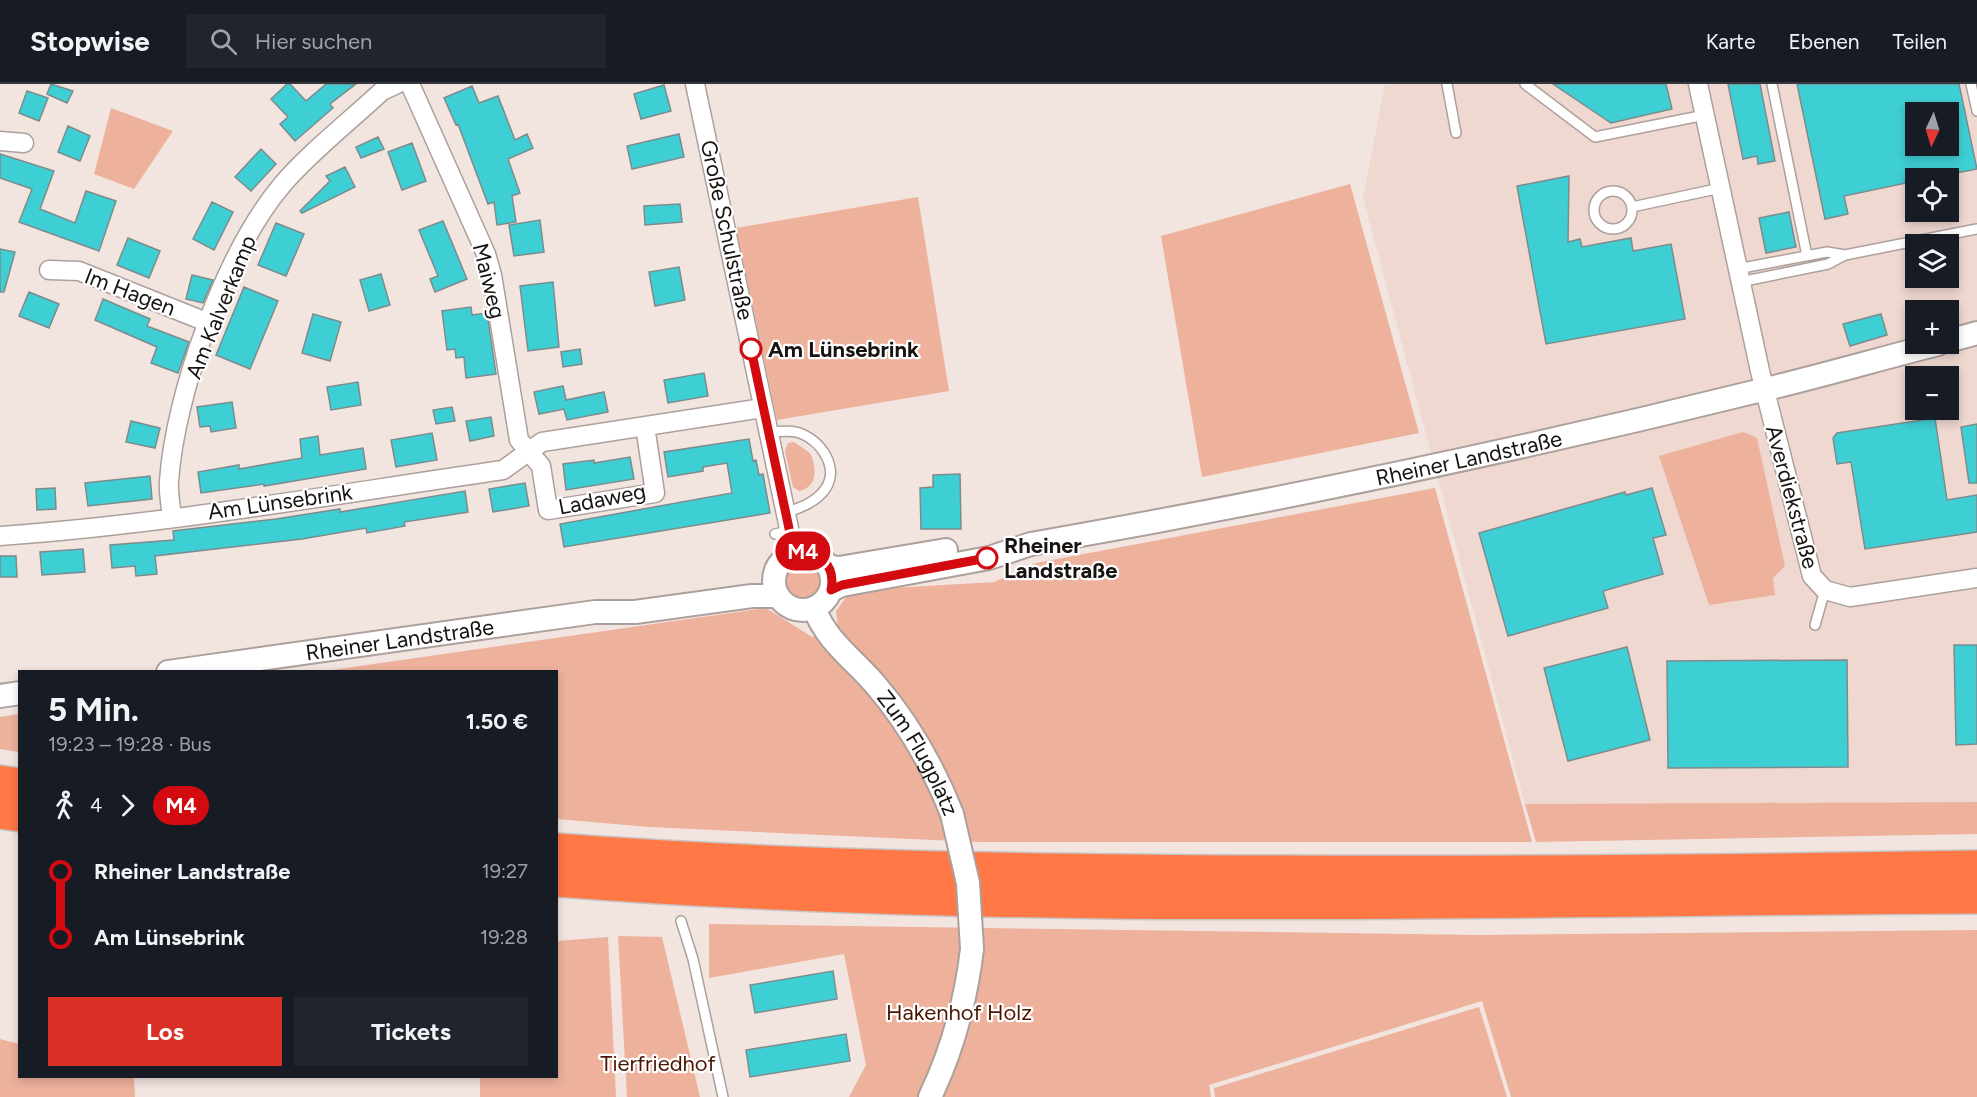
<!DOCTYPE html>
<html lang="de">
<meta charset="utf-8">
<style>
:root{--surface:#171b24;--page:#20242c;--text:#f1f3f6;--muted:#9ea1a6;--line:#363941;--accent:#d93025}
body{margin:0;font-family:Figtree,sans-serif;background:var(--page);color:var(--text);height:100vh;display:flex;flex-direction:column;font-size:22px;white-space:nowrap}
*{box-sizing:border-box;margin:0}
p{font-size:20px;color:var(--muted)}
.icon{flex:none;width:33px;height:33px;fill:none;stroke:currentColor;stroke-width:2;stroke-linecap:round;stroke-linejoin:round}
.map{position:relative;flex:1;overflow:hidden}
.side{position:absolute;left:18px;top:586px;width:540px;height:408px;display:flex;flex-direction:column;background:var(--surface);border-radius:0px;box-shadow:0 3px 9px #0003}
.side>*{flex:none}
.badge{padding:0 12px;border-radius:20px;font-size:21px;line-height:39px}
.needle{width:39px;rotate:184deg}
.tools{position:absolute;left:1905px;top:18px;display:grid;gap:12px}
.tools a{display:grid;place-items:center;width:54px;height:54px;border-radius:0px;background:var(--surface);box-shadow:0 3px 9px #0003;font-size:30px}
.map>.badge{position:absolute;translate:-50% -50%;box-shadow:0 0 0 3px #fff}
.legs{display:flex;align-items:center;gap:9px;height:66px;padding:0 30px;font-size:20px}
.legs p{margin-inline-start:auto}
.headline{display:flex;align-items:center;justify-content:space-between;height:102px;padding:0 30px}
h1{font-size:33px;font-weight:700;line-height:45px}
.primary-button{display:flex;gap:12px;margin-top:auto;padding:12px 30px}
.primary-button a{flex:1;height:69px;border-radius:0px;background:var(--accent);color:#fff;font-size:24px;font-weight:700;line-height:69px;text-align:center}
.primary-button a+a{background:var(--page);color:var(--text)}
ul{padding:0 30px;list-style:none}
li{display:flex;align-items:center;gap:21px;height:66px;font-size:22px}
li i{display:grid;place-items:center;width:9px;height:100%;margin:0 8px;background:currentColor}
li i::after{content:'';width:15px;height:15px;margin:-8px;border:4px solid;border-radius:50%;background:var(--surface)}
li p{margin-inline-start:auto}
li:first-child i{background:linear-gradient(#0000 50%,currentColor 0)}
li:last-child i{background:linear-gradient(currentColor 50%,#0000 0)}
header{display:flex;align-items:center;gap:36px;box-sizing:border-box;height:84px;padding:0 30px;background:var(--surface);border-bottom:2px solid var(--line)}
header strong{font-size:28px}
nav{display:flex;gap:33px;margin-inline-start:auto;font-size:21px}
.search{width:420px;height:54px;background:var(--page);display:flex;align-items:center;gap:15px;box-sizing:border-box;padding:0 21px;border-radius:0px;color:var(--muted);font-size:22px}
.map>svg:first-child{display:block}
</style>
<header>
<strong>Stopwise</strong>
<div class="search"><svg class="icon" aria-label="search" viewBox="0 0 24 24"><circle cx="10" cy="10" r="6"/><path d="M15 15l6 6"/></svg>Hier suchen</div>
<nav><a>Karte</a><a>Ebenen</a><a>Teilen</a></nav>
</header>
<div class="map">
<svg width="1977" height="1013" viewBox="0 0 1977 1013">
<rect width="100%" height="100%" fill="#f2e4df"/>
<path fill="#eed8d0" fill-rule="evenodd" d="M1385 0H1977V718L1525 720 1363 114ZM1916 28H1948V62H1916ZM1916 94H1948V128H1916ZM1916 160H1948V194H1916ZM1916 226H1948V260H1916ZM1916 292H1948V326H1916Z"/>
<path fill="#edb19c" d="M111 24 173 47 134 105 94 90Z
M1350 100 1419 349 1202 393 1161 152Z
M918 113 949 307 777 336 736 144Z
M1743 348 1757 354 1785 482 1773 494 1775 511 1709 521 1659 372Z
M794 358 810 369C817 384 818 403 799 407L793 403 785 367 788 359Z
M1435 404 1532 758H979L649 743 557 735 556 588H318L766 524 812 553 838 543 836 527 847 512 893 504 994 498 1036 479Z
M784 497a19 19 0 1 1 38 0a19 19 0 1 1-38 0Z
M19 630V668L0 665V633Z
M1977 718V750L1536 758 1525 720Z
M709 840 1478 851 1977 846V1013H1511L1482 917 1209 1001 1211 1013H849L866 981 844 870 709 894Z
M618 852 662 853 700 1013H627Z
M608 853 616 1013H480V993H556L557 857Z
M1479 923 1507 1013H1215L1214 1004Z
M0 955 19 960 20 993H134L135 1013H0Z"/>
<path fill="#3ecfd5" stroke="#7d8b8c" stroke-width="1.5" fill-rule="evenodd" d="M51 0 73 7 67 19 47 10Z
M287 0H290L306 17 326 0H356L330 20 333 24 295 57 280 40 288 33 271 15Z
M1553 0H1666L1672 25 1611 39Z
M1728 0H1760L1775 77 1758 80 1757 72 1743 75Z
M1797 0H1959L1977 85 1930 94H1916V97L1844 112 1848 130 1825 135ZM1916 28H1948V62H1916Z
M664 1 671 27 641 35 634 10Z
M472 2 479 19 498 12 515 56 527 50 533 64 508 75 520 109 512 112 516 138 497 141 494 118 488 120 458 40 456 41 444 14Z
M27 7 48 14 39 37 19 29Z
M68 42 90 52 80 77 58 68Z
M679 50 684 73 632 85 627 62Z
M378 53 384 65 361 74 356 63Z
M412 59 426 97 402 106 388 68Z
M261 65 276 80 251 107 235 93Z
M0 70 54 87 40 125 75 139 86 107 116 117 99 167 19 138 32 105 0 94Z
M345 83 355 103 302 129 300 127 330 97 326 92Z
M1569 92 1568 158 1580 155 1582 163 1631 154 1633 167 1671 160 1685 235 1546 260 1517 102Z
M212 118 233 128 214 166 193 155Z
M680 120 682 138 645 141 644 122Z
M1789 128 1796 163 1766 169 1759 134Z
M540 136 544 168 514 172 509 141Z
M443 137 467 195 435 208 430 195 438 192 419 146Z
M276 139 304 150 286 192 258 181Z
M128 154 160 167 149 194 117 181Z
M0 165 15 168 4 208H0Z
M679 183 685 216 655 222 649 188Z
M381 190 390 221 369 227 360 196Z
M192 191 213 196 203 219 186 215Z
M553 198 559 263 528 267 520 202Z
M244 203 278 217 250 285 216 271Z
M29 208 59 220 49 244 19 232Z
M103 215 150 235 147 242 189 258 178 289 151 279 157 263 95 236Z
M471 223 472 231 487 229 496 290 466 294 464 273 456 274 455 265 447 266 442 227Z
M313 230 341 238 330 277 302 269Z
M1881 230 1887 251 1850 262 1843 240Z
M580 265 582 280 563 283 561 268Z
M704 289 708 312 668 319 664 296Z
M358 298 361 321 331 326 327 303Z
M563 302 566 316 604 308 608 328 567 336 564 325 539 330 534 308Z
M232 318 236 344 211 348 210 342 200 343 197 323Z
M452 323 455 337 436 340 433 326Z
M491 333 494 352 470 357 466 337Z
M1935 334 1947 416 1977 411V448L1865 465 1851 378 1837 380 1833 354 1837 349Z
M131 337 160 344 155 364 126 358Z
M1977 340V399H1969L1961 343Z
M432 349 437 376 396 383 391 356Z
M318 352 320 371 363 364 366 385 264 402V400L201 409 198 388 239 381V385L302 374 300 355Z
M749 355 753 377 756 376 759 391 763 390 770 429 564 463 560 440 732 409 727 379 703 383V387L668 393 664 368Z
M630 373 634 395 566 406 563 380 594 376V379Z
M960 390 961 445H921L920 404 933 403V391Z
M150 392 152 415 88 422 85 399Z
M525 399 529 422 493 428 489 405Z
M55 404 56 425 37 426 36 405Z
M1652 404 1666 451 1653 454 1663 490 1603 507 1608 524 1508 552 1479 449 1625 408 1626 411Z
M465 407 468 428 404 438 405 442 367 449 366 444 302 455 155 472 157 490 136 492 135 482 112 484 110 461 174 456 173 447 276 435 340 425V428Z
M83 465 85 488 42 491 40 468Z
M0 472H16L17 493H0Z
M1954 561H1977V660L1956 661Z
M1627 563 1650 656 1568 677 1544 584Z
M1847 576 1848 683 1668 684 1667 577Z
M833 887 837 915 755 929 750 901Z
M846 950 850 977 750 993 746 966Z"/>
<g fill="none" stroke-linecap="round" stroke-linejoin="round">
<defs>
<path id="service" d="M1447 0 1456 49
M1525 0 1595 53 1705 31
M1772 0 1807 172
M1971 0 1977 27
M1594 126a19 19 0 1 1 38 0a19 19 0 1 1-38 0Z
M1632 123 1721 104
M1737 185 1827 168 1845 171
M1740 198 1828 180 1845 171 1977 145
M768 348C777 348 788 346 796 348 821 354 843 387 822 409 812 420 799 424 785 429
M775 450 789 447
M1815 541 1825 506
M681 837 693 875 723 1013"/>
<path id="minor" d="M410 0 486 170 492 191 519 356 541 382 548 426 655 409 645 342
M695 0 794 468
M1698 0 1760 287 1812 492 1825 506 1850 513 1977 494
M0 57 24 59
M49 186 79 187 209 239
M172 434C171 422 168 409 169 397 175 310 225 169 282 101 308 70 351 36 382 7L397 0
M0 452C169 440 336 410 503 386L542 358 763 324"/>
<g id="tertiary">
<path d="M1948 257 1977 249"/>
<circle cx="803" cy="497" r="29"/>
<path d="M829 483 839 484 946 466"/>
<path id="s1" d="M831 506 842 501 989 474 1031 460C1277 417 1520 366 1762 306 1821 292 1879 275 1938 260"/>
<path id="s2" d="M814 524C826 556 852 574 874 599 908 638 933 682 952 730"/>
<path id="s3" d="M168 588 595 528H635L752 512H778"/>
<path d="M0 612 20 609"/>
<path d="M930 1013C952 967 966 916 972 865"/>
</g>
<path id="motorway" d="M0 698 20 701
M0 728 20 731
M556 766C799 784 1042 787 1284 788 1515 789 1746 787 1977 783
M556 796C1029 832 1504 815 1977 813"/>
</defs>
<use href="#service" stroke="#ada09c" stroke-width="12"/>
<use href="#minor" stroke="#ada09c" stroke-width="21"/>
<use href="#tertiary" stroke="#ada09c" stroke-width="26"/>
<use href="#motorway" stroke="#c7c6c6" stroke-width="36"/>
<use href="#service" stroke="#fff" stroke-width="9"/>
<use href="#minor" stroke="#fff" stroke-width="18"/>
<use href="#tertiary" stroke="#fff" stroke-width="22"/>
<use href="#motorway" stroke="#ff7846" stroke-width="33"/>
<defs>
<path id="tertiary-bridge" d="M952 730 968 799 972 865"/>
</defs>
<use href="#tertiary-bridge" stroke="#ada09c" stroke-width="26" stroke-linecap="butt"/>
<use href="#tertiary-bridge" stroke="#fff" stroke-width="22"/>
</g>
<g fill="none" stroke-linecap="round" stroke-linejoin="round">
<defs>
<path id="line-1" d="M751 265 794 468C819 465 836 481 831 506L842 501 987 474"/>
</defs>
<use href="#line-1" stroke="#fff" stroke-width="14"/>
<use href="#line-1" stroke="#d40a11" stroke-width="9"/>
</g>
<g fill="#fff" stroke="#d40a11" stroke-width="3">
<circle cx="751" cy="265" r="10"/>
<circle cx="987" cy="474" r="10"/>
</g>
<g text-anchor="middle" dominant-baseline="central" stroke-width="4.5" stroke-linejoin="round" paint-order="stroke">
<g font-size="22" fill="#171311" stroke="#fff">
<text transform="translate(727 146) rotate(78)">Große Schulstraße</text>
<text transform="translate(489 197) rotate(76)">Maiweg</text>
<text transform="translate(130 208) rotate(21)">Im Hagen</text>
<text transform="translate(221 223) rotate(-68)">Am Kalverkamp</text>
<text stroke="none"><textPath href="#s1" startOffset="652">Rheiner Landstraße</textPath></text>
<text transform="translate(1792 413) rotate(75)">Averdiekstraße</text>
<text transform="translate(602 415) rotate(-11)">Ladaweg</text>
<text transform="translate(280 418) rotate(-8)">Am Lünsebrink</text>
<text stroke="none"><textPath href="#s3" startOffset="234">Rheiner Landstraße</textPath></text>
<text stroke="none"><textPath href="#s2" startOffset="180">Zum Flugplatz</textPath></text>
</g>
<g font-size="22" font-weight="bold" fill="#171311" stroke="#fff" text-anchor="start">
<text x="768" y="265">Am Lünsebrink</text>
<text x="1004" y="461">Rheiner<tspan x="1004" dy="25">Landstraße</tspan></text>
</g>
<g font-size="22" fill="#4b1400" stroke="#fff">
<text x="959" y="928">Hakenhof Holz</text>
<text x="658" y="979">Tierfriedhof</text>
</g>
</g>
</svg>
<div class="tools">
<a><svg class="needle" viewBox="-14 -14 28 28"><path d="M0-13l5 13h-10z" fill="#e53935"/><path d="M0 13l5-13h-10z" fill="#9ea1a6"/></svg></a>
<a><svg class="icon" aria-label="locate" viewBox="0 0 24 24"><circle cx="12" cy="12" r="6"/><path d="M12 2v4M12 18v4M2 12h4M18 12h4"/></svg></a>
<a><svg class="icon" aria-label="layers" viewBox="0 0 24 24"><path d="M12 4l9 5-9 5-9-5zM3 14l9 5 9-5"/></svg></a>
<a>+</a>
<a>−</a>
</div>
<b class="badge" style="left:803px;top:467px;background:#d40a11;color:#fff">M4</b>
<section class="side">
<div class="headline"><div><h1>5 Min.</h1><p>19:23 – 19:28 · Bus</p></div><b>1.50 €</b></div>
<div class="legs"><svg class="icon" aria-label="walk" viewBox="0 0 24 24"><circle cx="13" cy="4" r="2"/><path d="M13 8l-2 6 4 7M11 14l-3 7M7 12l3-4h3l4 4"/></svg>4<svg class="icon" aria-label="forward" viewBox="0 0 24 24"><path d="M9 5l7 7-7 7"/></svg><b class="badge" style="background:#d40a11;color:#fff">M4</b></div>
<ul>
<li><i style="color:#d40a11"></i><b>Rheiner Landstraße</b><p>19:27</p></li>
<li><i style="color:#d40a11"></i><b>Am Lünsebrink</b><p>19:28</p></li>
</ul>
<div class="primary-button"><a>Los</a><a>Tickets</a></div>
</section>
</div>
